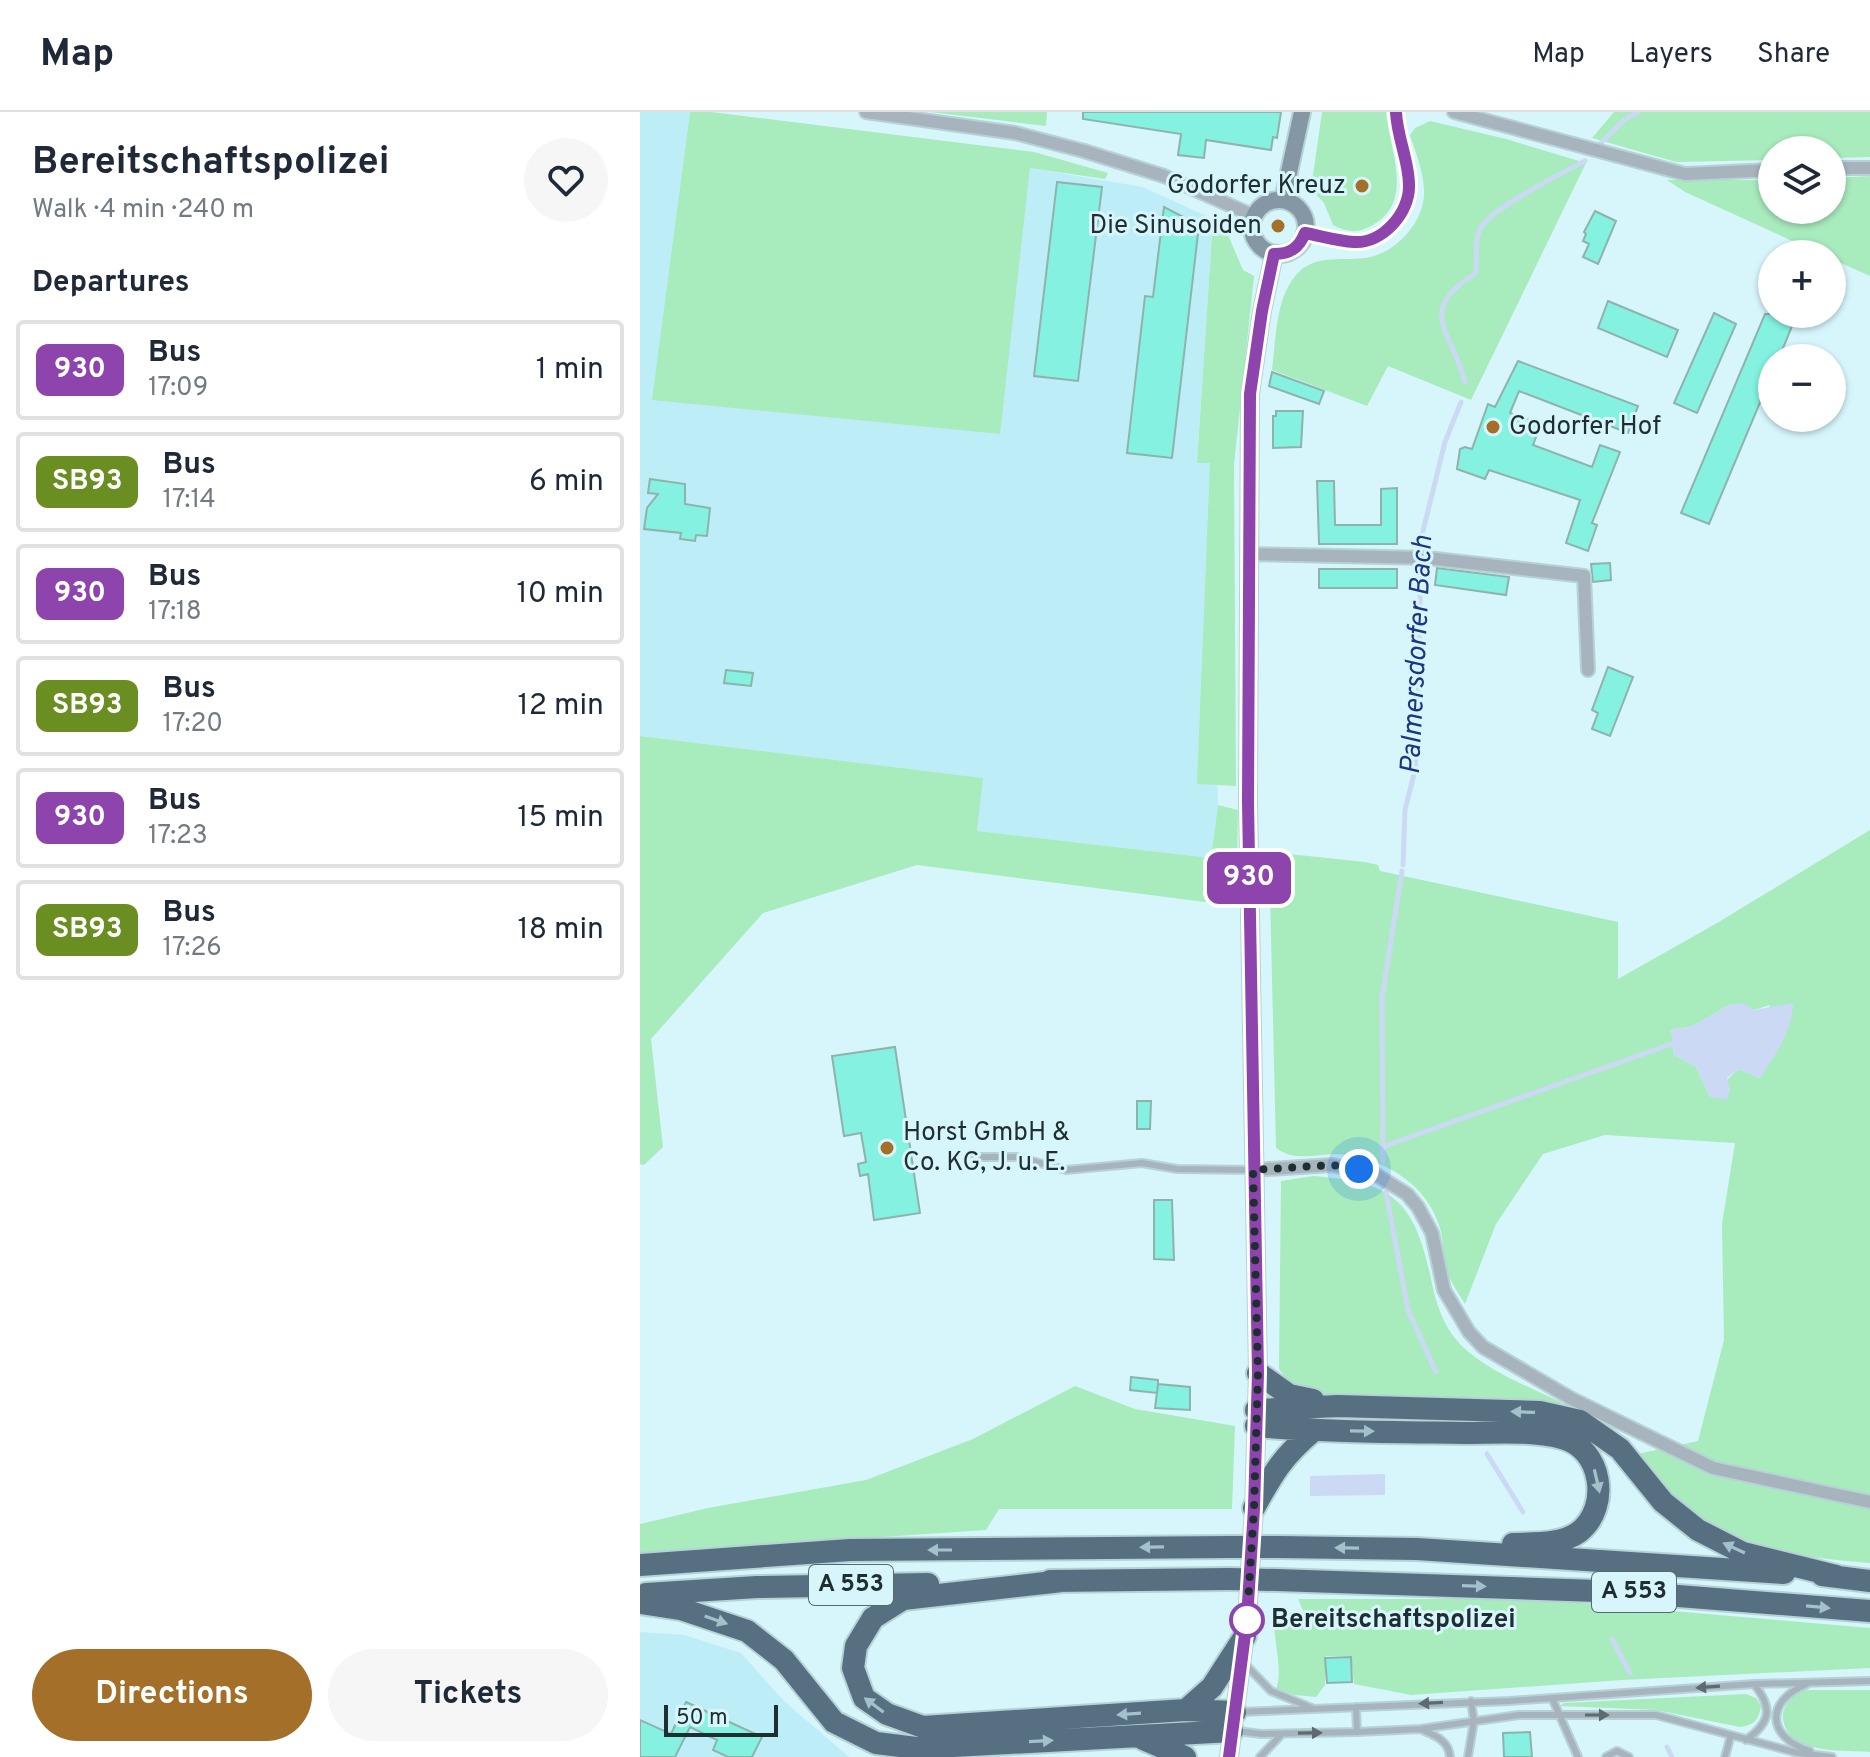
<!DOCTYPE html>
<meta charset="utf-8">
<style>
:root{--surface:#fff;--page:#f6f6f7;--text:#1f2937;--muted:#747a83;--line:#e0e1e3;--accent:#a46f28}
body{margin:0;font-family:Overpass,sans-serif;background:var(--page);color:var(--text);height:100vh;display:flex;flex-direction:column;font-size:30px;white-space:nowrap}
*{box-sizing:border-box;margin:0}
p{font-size:26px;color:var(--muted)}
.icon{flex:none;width:44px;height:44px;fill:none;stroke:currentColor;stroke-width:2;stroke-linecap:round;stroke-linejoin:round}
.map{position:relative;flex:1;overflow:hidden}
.sheet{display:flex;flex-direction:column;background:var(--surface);width:640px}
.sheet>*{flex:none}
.badge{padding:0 16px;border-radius:12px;font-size:28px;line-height:52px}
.controls{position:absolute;left:1118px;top:24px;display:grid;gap:16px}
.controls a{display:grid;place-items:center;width:88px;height:88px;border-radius:50%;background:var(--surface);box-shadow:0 2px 6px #0004;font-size:40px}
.scale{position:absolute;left:24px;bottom:20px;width:114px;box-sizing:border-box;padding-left:8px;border:4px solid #1f2e31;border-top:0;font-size:22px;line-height:28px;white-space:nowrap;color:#1f2e31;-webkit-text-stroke:6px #d7f6fc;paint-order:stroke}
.you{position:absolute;width:40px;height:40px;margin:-20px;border:6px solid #fff;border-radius:50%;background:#1a73e8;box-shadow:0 0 0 12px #1a73e833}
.map>.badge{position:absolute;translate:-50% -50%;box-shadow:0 0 0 4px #fff}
h2{padding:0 32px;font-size:30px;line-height:72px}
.round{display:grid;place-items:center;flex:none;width:84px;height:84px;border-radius:42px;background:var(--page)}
.head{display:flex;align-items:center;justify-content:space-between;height:136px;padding:0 32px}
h1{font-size:38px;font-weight:700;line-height:60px}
.primary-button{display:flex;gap:16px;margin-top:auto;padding:16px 32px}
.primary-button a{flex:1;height:92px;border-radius:48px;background:var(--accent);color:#fff;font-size:32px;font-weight:700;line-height:92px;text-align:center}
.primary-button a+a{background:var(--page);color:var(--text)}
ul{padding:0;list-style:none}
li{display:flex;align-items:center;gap:24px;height:100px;margin:0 16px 12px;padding:0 16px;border:4px solid var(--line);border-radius:8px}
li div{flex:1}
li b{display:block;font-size:30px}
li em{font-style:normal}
li .badge{min-width:88px;font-weight:700;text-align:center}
header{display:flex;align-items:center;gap:48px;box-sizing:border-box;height:112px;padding:0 40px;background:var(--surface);border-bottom:2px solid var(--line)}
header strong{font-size:38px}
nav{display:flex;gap:44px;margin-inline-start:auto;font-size:28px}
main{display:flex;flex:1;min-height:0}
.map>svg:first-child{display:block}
</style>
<header>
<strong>Map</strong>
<nav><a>Map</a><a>Layers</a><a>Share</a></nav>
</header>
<main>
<section class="sheet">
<div class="head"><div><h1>Bereitschaftspolizei</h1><p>Walk · 4 min · 240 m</p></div><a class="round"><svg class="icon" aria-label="heart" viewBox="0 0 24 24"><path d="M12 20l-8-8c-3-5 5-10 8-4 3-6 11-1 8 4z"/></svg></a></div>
<h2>Departures</h2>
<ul>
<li><span class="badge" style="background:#8e44ad;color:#fff">930</span><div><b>Bus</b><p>17:09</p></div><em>1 min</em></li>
<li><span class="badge" style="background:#6b8e23;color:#fff">SB93</span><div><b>Bus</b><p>17:14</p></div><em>6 min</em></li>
<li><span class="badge" style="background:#8e44ad;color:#fff">930</span><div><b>Bus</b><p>17:18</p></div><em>10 min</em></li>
<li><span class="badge" style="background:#6b8e23;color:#fff">SB93</span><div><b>Bus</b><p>17:20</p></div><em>12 min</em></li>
<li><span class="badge" style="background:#8e44ad;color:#fff">930</span><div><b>Bus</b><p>17:23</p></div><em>15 min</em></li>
<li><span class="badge" style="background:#6b8e23;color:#fff">SB93</span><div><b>Bus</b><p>17:26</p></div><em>18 min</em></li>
</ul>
<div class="primary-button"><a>Directions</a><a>Tickets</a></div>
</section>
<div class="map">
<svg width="1230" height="1645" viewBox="0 0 1230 1645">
<rect width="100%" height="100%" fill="#d7f6fc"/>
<path fill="#bdeef7" d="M0 0H50L13 288 390 56 503 75 573 107 557 350 570 351 578 693 571 746 337 719 342 666 0 624Z
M0 1520 44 1523 101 1541 144 1589 209 1645H0Z"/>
<path fill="#a8ebbd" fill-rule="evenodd" d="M50 0H71L394 40 468 61 465 67 390 56 360 322 12 288Z
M290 0H407L406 14Z
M682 0H746C749 38 777 92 729 115 718 121 705 120 693 113L684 91 671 77Z
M974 0H1230V45L1192 46V38H1132V48L1036 50 952 26Z
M790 9 866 27 946 51 831 288 748 254 727 294 632 258C636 229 635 187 656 163 674 142 700 149 725 146 756 142 786 109 784 77 783 59 776 41 770 23L775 16Z
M1230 64V164L1192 147V142H1181L1045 80 1027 68H1132V98H1192V66Z
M573 107 583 111 603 158 614 164 594 353 596 674 557 672 570 351H557Z
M0 624 343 666 337 719 571 746 578 693 598 698 596 794 277 753 123 801 11 927 23 1035 4 1053 0 1052Z
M1230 718V1451C1177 1446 1122 1443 1074 1418 1044 1403 1014 1369 993 1343L1058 1329 1084 1228 1082 1112 1095 1031 965 1023 903 1042 856 1112 825 1192C819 1182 811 1171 807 1159 802 1146 804 1130 800 1116 787 1074 750 1050 708 1043 683 1038 659 1053 636 1036L629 740 725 750 738 753 740 759 978 810V867L1077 811ZM1102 892 1114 898 1130 893 1120 966 1098 957 1070 985 1056 955 1033 942 1034 931 1030 918 1053 914 1089 893Z
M673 1064C749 1070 773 1085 790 1162 794 1183 800 1207 814 1225 837 1255 889 1275 923 1291L783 1290 657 1281 639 1257 641 1069Z
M435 1274 495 1297 595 1314 592 1397H359L346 1418 0 1441V1412L68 1396 226 1368 333 1327Z
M658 1487H857L928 1490 1230 1516V1556L982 1568 771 1583 714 1572 711 1544H685V1573L676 1585 655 1583 636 1577C644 1558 632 1525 634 1501H664Z
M1163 1578H1230V1640C1204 1638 1148 1643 1143 1607 1141 1594 1153 1584 1163 1578Z
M1106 1582 1116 1586 1121 1594C1119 1608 1114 1613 1100 1615L1016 1598 920 1594 924 1591Z"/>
<path fill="#ccd9f5" d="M1102 891 1114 898 1153 891C1153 920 1135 942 1120 966L1098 957 1087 966 1090 977 1087 988 1070 985 1056 955 1033 942 1034 931 1030 918 1053 914 1089 893Z
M745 1362V1383L670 1384V1364Z"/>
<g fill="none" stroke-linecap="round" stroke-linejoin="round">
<path stroke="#ccd9f5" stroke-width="5" d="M957 35 984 8 998 0
M825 270C812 218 774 200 836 161 837 147 834 129 840 117 849 97 924 60 945 49
M763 753 765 698 775 658 778 603 781 427 805 330 821 290
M742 1035 1034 931
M743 1049 742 886 762 759
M746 1080 768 1198 796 1260
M847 1342 883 1400
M972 1527 990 1561
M1027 1635 1032 1645"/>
</g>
<path fill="#85f1e0" stroke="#8eb3ac" stroke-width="2" d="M443 0H641L637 26 633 25 631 38 566 28 564 46 538 43 541 22 443 7Z
M417 70 462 75 438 269 394 264Z
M524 95 559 113 532 346 487 341 505 184 513 185Z
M955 99 976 109 958 152 943 145 949 132 943 129 946 122 944 120Z
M968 189 1038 218 1027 245 958 216Z
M1074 201 1096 212 1057 301 1034 291Z
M1125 202H1157L1139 246H1132V262L1069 412 1041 401Z
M878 249 998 294 988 321 879 279 870 301 901 312 893 333 952 355 960 333 980 340 952 411 957 413 948 439 926 431 940 388 849 358 845 367 817 357 820 337 825 335 832 337 848 292 855 295Z
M632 260 684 279 679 292 629 274Z
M636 299H663L661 335 633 336V304H636Z
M10 367 45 372V392L70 396 67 424 56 423 55 429 40 427 41 421 4 417 7 396 18 382 8 381Z
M677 369H694L695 413H741V377L757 376V432H679Z
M970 451 971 468 953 470 951 452Z
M797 456 869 465 866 483 795 473Z
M679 457H757V476H679Z
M968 555 993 565 970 624 952 617 958 601 952 598Z
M86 558 113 561 111 574 84 571Z
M255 935 280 1101 234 1108 228 1062 220 1064 218 1052 226 1050 221 1021 204 1024 192 944Z
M497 989H511L510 1017H497Z
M514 1088H532L534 1148 514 1147Z
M491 1265 518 1268V1272L550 1275V1298L515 1296 518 1273 517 1281 490 1278Z
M711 1545 712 1570 687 1571 685 1546Z
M46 1590 122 1625 112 1645H88L73 1638 77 1628 50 1615 35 1645H0V1608L31 1622Z
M890 1620 892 1645H864L863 1621Z"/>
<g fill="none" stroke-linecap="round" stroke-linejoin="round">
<defs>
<path id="lane" d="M335 1045H377L426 1058 502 1051 537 1057 613 1058
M606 1553 631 1579 672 1596
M1167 1572C1125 1589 1126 1625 1170 1639
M912 1586 938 1645
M716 1595 717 1620
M599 1600 869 1589 1114 1572 1230 1569
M780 1617C794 1623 809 1628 810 1645
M596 1619 622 1622 717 1620 780 1617 879 1603H1016L1158 1641 1192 1645
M1106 1628C1131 1610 1133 1596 1114 1572
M620 1645 642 1622
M828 1645 834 1609 831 1589
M966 1645 977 1639 989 1645
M1085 1645 1091 1623"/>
<path id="street" d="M226 0 375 21 444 39 524 64 614 104
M814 0 1045 62 1132 58
M1192 56H1230
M665 121C681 124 698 129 714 130 742 132 769 101 769 73 769 49 757 25 756 0
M608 442 787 446 944 464 948 558
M613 1058 692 1053 735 1062 767 1082 778 1095 792 1121 804 1178 829 1220 843 1235 932 1287 1073 1356 1230 1390"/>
<path id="secondary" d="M612 115a27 27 0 1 1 54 0a27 27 0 1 1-54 0Z
M643 88 662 0
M589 1645 607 1507 614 1396 618 1261 608 690 610 282 622 199 634 142"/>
<path id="highway" d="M618 1261 649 1283 673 1288
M616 1298 698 1294 900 1300 940 1309 980 1337 1023 1390 1058 1418 1103 1441 1196 1464
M616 1314C685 1320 755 1320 824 1321 855 1321 892 1318 922 1326 962 1336 971 1395 939 1420 921 1433 894 1431 873 1432
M614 1396C633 1361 643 1344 674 1318
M638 1435 777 1437 1144 1461
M0 1453 210 1438 590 1435
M1182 1463 1230 1469
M637 1468 987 1480 1230 1499
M410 1469 589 1467
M422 1469 263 1487 233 1506 216 1534 213 1556 224 1586 247 1602 283 1615 546 1598 595 1600
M6 1482 117 1475 288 1472
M0 1491 41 1497 107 1519 144 1548 194 1610 236 1631 276 1636 592 1619
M546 1598 572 1575 605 1524
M503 1627 545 1645"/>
</defs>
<use href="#lane" stroke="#b6d2d7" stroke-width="10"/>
<use href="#street" stroke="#b6d2d7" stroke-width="16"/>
<use href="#secondary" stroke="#b6d2d7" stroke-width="20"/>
<use href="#highway" stroke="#b6d2d7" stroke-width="26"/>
<use href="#lane" stroke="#a8b4bd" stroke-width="6"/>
<use href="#street" stroke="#a8b4bd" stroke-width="12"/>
<use href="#secondary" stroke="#8597a4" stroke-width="16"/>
<use href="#highway" stroke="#567082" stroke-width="22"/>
<defs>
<path id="highway-bridge" d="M590 1435H638
M589 1467 637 1468"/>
</defs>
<use href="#highway-bridge" stroke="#b6d2d7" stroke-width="26" stroke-linecap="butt"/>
<use href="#highway-bridge" stroke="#567082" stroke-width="22"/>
</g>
<defs><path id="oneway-solid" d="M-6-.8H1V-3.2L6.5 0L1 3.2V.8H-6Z" transform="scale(2)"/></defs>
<g fill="#a3c0cb">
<use href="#oneway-solid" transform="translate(883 1300) rotate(-178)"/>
<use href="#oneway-solid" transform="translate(722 1319) rotate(1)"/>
<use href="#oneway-solid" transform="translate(957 1369) rotate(77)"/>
<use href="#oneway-solid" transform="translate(512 1435) rotate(179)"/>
<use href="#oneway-solid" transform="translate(707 1436) rotate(-179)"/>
<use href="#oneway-solid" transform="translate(1094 1436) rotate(-155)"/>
<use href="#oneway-solid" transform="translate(300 1438) rotate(180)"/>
<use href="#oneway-solid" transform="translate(834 1474) rotate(2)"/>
<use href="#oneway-solid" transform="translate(1178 1495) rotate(5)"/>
<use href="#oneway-solid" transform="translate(76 1508) rotate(19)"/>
<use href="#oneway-solid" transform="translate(234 1593) rotate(-143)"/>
<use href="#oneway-solid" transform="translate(489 1602) rotate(176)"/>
<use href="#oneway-solid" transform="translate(401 1629) rotate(-3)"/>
</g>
<g fill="#5d6a70">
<use href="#oneway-solid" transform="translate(1068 1575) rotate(176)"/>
<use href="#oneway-solid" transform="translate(791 1591) rotate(177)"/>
<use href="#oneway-solid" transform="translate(957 1603)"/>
<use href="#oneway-solid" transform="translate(670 1621) rotate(-1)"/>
</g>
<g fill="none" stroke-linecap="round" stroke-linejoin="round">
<defs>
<path id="line" d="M589 1645 607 1507 614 1396 618 1261 608 690 610 282 622 199 634 142C650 142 659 136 665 121 681 124 698 129 714 130 742 132 770 101 769 73 769 49 757 25 756 0"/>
</defs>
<use href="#line" stroke="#fff" stroke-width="18"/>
<use href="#line" stroke="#8e44ad" stroke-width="12"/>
<path stroke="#1f2e31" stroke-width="8" stroke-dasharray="0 14.4" d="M607 1508 614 1396 618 1261 613 1058 692 1053 719 1057"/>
</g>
<g fill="#a46f28" stroke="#d7f6fc" stroke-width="3">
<circle cx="722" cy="74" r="8"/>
<circle cx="638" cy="114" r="8"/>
<circle cx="853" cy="315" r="8"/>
<circle cx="247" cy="1036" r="8"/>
</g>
<circle fill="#fff" stroke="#8e44ad" stroke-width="4" cx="607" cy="1508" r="16"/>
<g text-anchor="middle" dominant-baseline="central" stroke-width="6" stroke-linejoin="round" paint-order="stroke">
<g fill="#d7f6fc" stroke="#566a6e" stroke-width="2">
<rect x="169" y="1453" width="84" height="40" rx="6"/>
<rect x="952" y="1460" width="84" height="40" rx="6"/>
</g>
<g font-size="24" font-weight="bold" fill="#1f2e31">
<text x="211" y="1473">A 553</text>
<text x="994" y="1480">A 553</text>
</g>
<g font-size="26" fill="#1f2e31" stroke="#d7f6fc" text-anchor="end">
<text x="706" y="74">Godorfer Kreuz</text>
<text x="622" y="114">Die Sinusoiden</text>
<text x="869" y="315" text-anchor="start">Godorfer Hof</text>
<text x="263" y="1021" text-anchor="start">Horst GmbH &amp;<tspan x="263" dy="30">Co. KG, J. u. E.</tspan></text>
</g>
<g font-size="26" font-weight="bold" fill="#1f2e31" stroke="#d7f6fc" text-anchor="start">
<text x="631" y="1508">Bereitschaftspolizei</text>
</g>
<g font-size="28" font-style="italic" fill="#1d3583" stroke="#d7f6fc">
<text transform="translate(778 543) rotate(-87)">Palmersdorfer Bach</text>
</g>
</g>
</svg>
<div class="controls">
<a><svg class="icon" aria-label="layers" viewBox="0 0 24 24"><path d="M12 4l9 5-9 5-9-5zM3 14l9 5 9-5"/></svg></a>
<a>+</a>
<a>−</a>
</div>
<div class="scale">50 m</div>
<div class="you" style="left:719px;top:1057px"></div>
<b class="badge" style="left:609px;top:766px;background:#8e44ad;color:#fff">930</b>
</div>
</main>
